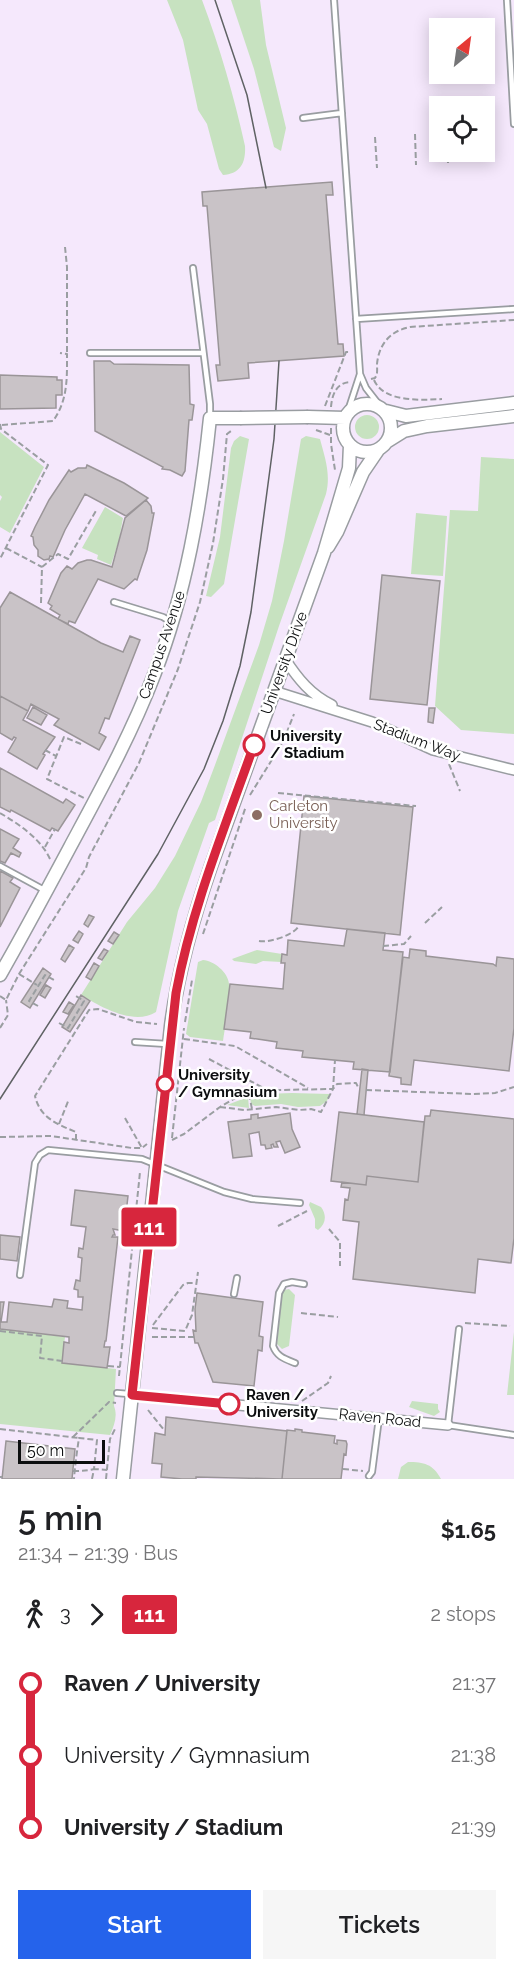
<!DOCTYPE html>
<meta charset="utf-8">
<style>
:root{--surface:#fff;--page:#f6f6f6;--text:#202124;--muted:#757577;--accent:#2563eb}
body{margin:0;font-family:Raleway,sans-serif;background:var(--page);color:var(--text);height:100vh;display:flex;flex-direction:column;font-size:22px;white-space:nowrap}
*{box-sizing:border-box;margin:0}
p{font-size:20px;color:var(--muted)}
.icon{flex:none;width:33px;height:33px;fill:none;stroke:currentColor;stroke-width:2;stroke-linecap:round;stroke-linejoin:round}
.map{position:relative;height:1479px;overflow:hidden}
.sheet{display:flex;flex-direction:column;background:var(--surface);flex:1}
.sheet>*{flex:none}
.badge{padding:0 12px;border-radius:4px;font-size:21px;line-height:39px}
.needle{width:39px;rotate:29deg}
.tools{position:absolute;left:429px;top:18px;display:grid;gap:12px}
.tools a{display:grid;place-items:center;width:66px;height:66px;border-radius:0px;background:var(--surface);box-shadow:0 3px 15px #0003;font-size:30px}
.scale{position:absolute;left:18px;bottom:15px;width:87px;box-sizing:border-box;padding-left:6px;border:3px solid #0c0e0f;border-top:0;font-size:16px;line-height:21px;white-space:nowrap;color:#0c0e0f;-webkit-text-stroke:4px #fff;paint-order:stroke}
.map>.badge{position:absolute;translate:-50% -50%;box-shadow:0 0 0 3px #fff}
.legs{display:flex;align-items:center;gap:9px;height:66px;padding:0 18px;font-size:20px}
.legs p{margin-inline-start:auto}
.summary{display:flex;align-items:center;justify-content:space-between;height:102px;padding:0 18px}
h1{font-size:33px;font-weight:600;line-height:45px}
.cta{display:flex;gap:12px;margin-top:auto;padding:12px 18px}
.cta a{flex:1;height:69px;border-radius:0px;background:var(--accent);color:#fff;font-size:24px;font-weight:600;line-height:69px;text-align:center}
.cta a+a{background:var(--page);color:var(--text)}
ul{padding:0 18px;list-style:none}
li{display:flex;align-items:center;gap:21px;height:72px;font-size:22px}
li i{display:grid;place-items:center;width:9px;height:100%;margin:0 8px;background:currentColor}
li i::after{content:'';width:15px;height:15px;margin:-8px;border:4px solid;border-radius:50%;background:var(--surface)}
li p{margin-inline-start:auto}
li:first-child i{background:linear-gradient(#0000 50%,currentColor 0)}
li:last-child i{background:linear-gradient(currentColor 50%,#0000 0)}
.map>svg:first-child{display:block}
</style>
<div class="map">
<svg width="514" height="1479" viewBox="0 0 514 1479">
<rect width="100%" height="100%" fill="#f3f8fd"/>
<path fill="#f5e8fc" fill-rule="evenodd" d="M0 0H514V1479H0ZM440 28H484V74H440ZM440 106H484V152H440Z"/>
<path fill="#c7e2c0" d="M167 0H202C220 48 234 96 245 146 246 163 240 174 223 175L219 169 207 124 198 110 183 40Z
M231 0H260L266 45 286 128 281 151 274 147 254 69Z
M355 427a12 12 0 1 1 24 0a12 12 0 1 1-24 0Z
M0 432 44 467 10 533 0 527V501L2 497 0 495Z
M240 436 249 439 224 584 211 597 206 596 220 537 231 448 234 441Z
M306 436 320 439C325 458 331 474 326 494L279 626 215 820 209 823 178 911 156 1012C134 1026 101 1007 81 995L127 922 155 888 175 856 201 802 215 765 259 645 272 601 284 541 301 439Z
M481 457 514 459V734L461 730 435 706 450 510 478 511Z
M105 507 123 518 119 540 111 565 97 559 98 555 82 548Z
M416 513 447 516 443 576 411 574Z
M257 950 282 954 281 962 263 961 256 964 234 961 232 959Z
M203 960C214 961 228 972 229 984 231 999 225 1026 223 1041L190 1037 186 1034 198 962Z
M292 1093 330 1094 327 1101 320 1106 298 1107 281 1104 255 1106 251 1104 250 1097 264 1094Z
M248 1097 249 1108 227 1105Z
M310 1202 321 1207C327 1215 326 1224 318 1230L315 1228V1219L309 1205Z
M289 1289 295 1295 289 1346 282 1349 277 1344 282 1294 284 1290Z
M0 1329 65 1337 62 1363 116 1369 114 1406C118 1416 114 1426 110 1435L0 1424Z
M514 1332V1395H507Z
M412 1401 438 1404V1409L440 1412 434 1416 409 1407Z
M408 1462C424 1462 433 1464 441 1479H398L401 1467Z"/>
<path fill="#c9c3c7" stroke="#9a9598" stroke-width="1.5" d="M332 182 333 195H326L338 344H343L344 356 248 363 249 378 218 381 216 365H220L207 206H203L202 192Z
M94 361H110L114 364 189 365 190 404 194 405 192 420H189L185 471 182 476 170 470 162 469 163 467 95 431Z
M0 375 57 377V380H62V395H56V408L0 409Z
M87 465 124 483 148 498 126 516 85 494 65 530 53 557 50 556 49 559 44 560 38 556V550L34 545 33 537 31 536 35 527 49 500 69 470 71 472 78 468H86Z
M146 500 151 506 152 513H154L147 550 137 580 135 579 124 589 98 579 75 623 69 621 68 624 58 619 60 615 50 609 52 606 48 603 61 573 67 566 72 569 78 563 87 560H91L112 567 125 518Z
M382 575 440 581 427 705 370 699Z
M10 592 101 643 123 652 130 636 140 640 109 719 105 718 99 733 106 737 99 750 54 725 59 719 31 704 28 711 0 696V608Z
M0 696 28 711 23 720 55 737 43 754 45 755 37 769 8 752 16 738 14 737 12 740 0 733Z
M33 707 47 715 41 725 27 718Z
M429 708H435L433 723 428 722Z
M0 768 63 803 66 799 75 805 58 831 52 828 50 831 11 810 10 812 0 807Z
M304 796 413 807 400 935 291 923Z
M0 829 19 839 13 848 21 853 19 857 11 853 5 863 0 861Z
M0 871 13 878 10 882 20 888 0 927Z
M89 915 94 917 88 927 84 924Z
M347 929 385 933 383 950 403 952 390 1072 353 1069 354 1062 302 1057 303 1051 276 1048 277 1042 250 1038 251 1032 224 1029 230 984 283 989 285 963H281L282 954 287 955 288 940 344 946Z
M79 931 83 934 78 943 73 940Z
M114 932 119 935 113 944 108 941Z
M69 945 74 948 65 962 61 959Z
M104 949 108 951 102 960 98 958Z
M410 949 426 951V956L493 964 496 966 497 957 514 959V1028L509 1071 414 1060 411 1085 401 1084V1078L389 1076 403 957 409 958Z
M94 963 99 966 91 980 86 977Z
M43 968 51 974 30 1008 21 1002Z
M46 985 51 988 45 998 40 995Z
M81 995 90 1001 70 1032 62 1027Z
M69 1002 74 1005 68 1014 63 1012Z
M362 1069 368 1070 364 1115 357 1114Z
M431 1110 514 1119V1238L511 1263 478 1259 475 1293 353 1279 359 1222 343 1220 345 1199 348 1200 350 1188 341 1187 342 1182 366 1185 367 1176 418 1182 425 1116H430Z
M339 1112 424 1122 418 1182 367 1176 366 1185 331 1181Z
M290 1113 292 1129 300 1147 285 1153 280 1141 276 1142 278 1147H274L273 1144 271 1145 272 1148 266 1149 265 1145H261L259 1132 249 1134 252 1156 233 1158 228 1122 251 1119V1115L258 1114V1118Z
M75 1190 128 1196 124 1231 113 1229 115 1235H113L112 1237H118L106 1341H105L104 1347H110L107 1368 62 1363 64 1342 69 1343V1337L0 1329V1302H4L1 1322H7L9 1302 52 1307 54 1299 68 1301 67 1308 82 1310 83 1297H78V1290L74 1289 76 1280 80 1281 82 1258 78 1257 79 1248 83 1249 86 1227 71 1225Z
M0 1235 20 1237 17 1261 0 1259Z
M197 1293 263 1302 259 1336 263 1337 262 1351 258 1350 254 1386 213 1382 198 1343H195L193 1330 196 1331 195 1309Z
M166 1417 287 1431 282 1479 196 1477V1479H182L161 1477 162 1464 152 1463 155 1433 165 1435Z
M295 1429 302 1430V1432L335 1436 334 1443 337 1444V1440L346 1441 347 1444 346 1455 344 1454 341 1479H282L287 1430 295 1431Z
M6 1441 75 1449 72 1479H2Z"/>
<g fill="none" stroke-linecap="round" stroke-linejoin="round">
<defs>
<path id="service" d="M334 0 360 374 347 414
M507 0 514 124
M303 118 342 113
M193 268 210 404V418
M356 319 514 309
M90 353H202
M360 374 366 388 380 406
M114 602 163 617 171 622
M0 866 46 891
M135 1042 167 1044
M20 1275 35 1163 40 1155 48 1150 142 1159 224 1192 252 1199 300 1203
M234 1294 237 1278
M459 1329 448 1425 514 1435
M295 1363C285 1359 277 1357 273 1346L279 1293 284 1284 292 1282 304 1284
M117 1393 129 1394
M369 1476 372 1472 379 1418"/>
<path id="minor" d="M285 659C298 679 311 695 332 705
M274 691 372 722 433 750 514 770
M132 1395 448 1425"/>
<path id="tertiary" d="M343 428a24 24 0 1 1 48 0a24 24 0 1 1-48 0Z
M386 411 406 416 514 403
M308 417 345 418
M388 441 404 431 427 426 514 416
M328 547 337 532 363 472 378 450
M0 975C24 933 47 890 70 847 100 791 131 735 154 675 186 593 201 505 210 418H240
M123 1479 171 1026C178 971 193 918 211 866L324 553 349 468 350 445"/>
</defs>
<use href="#service" stroke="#999da1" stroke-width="8"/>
<use href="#minor" stroke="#999da1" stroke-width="12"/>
<use href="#tertiary" stroke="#999da1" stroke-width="15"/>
<path stroke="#9a9ea1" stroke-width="2" stroke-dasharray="6 3" stroke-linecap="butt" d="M415 134 416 165
M375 137 377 168
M447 152 448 163
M480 152V161
M65 247 67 267V354
M371 379 375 378C378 373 377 370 377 364 379 344 390 331 410 327L514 320
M374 380C384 403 422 400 442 399
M325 406 346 352H351
M331 407C332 394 337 382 351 382
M0 424 1 429 48 465 0 559
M2 425 53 421C68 400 67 378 67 354L60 353
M331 428V444L335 470
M316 430 330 435
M6 548 42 567
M41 603 42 567 58 554 68 559 97 509
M81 744 64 737 47 779 84 798
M45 750 56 756
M449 764 460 791
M278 793 416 806
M250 795 283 742 294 714
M0 813C19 824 41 839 50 859
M45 847 55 829
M425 923 442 907
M203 934 246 806
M259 941C270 943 293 935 298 927
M383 946 404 944 411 936
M19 974 37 985
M0 996 6 1000 19 974 86 868 89 857 139 763 178 669 200 602 213 543 223 479 227 434 231 431
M38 1006 29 1001 45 975 54 980
M185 1022 192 980
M59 1023 68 1028 84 1001 76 996
M0 1028 8 1015 6 1000
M184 1039 235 1046 308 1088
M209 1059 269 1091
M366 1090 473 1094 495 1093 514 1087
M249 1094 252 1109
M220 1107 244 1110 276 1107 299 1110 311 1109 321 1112 333 1089 335 1060
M125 1118 142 1148
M59 1124 69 1099
M0 1137 51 1136 132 1148H142L147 1144
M172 1138 184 1028
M76 1140V1132C57 1124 40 1118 35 1096L89 1010 98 1009 136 1022 157 1024
M172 1140 184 1134 220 1107 239 1096 278 1090 333 1089 337 1084 356 1083 359 1089
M278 1226 307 1211
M329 1229 340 1242V1266
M301 1313 338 1317
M465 1323 510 1326
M153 1325 183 1285 188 1283H195
M152 1328 185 1331 192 1315 198 1272
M0 1331 42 1336 40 1358 62 1361
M152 1337H194
M108 1366 120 1367
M119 1376 140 1172
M302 1401 328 1383 331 1376
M148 1410 164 1430
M0 1429 79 1438
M73 1437 109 1402 116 1403
M343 1469 363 1471
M73 1471C80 1471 86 1471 94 1469L97 1440 79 1438C77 1451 75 1465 74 1479
M0 1477H2
M92 1479 94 1469 107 1470
M106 1479 110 1439 115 1429"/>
<use href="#service" stroke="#fff" stroke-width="4.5"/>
<use href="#minor" stroke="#fff" stroke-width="9"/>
<use href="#tertiary" stroke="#fff" stroke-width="12"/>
<path stroke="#5f6264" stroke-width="1.5" d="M215 0 247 95 266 188
M0 1099 158 854 204 769 223 721 240 666 251 612 274 439 279 361"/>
<defs>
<path id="tertiary-bridge" d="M240 418 308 417"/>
</defs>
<use href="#tertiary-bridge" stroke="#999da1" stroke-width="15" stroke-linecap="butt"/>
<use href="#tertiary-bridge" stroke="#fff" stroke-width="12"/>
</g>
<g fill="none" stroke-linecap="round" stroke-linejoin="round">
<defs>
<path id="line-1" d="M229 1404 132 1395 176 993C192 907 225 827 254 745"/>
</defs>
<use href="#line-1" stroke="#fff" stroke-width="14"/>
<use href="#line-1" stroke="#d7263d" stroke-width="9"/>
</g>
<g fill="#fff" stroke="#d7263d" stroke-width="3">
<circle cx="254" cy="745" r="10"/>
<circle cx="165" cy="1084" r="8"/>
<circle cx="229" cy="1404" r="10"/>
</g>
<circle fill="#8d6e63" stroke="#fff" stroke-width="2" cx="257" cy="815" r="6"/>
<g text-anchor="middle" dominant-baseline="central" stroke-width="5" stroke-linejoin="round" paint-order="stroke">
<g font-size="15" fill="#0c0e0f" stroke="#fff">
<text transform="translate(162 645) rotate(-71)">Campus Avenue</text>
<text transform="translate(284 663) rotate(-70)">University Drive</text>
<text transform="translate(417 740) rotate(21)">Stadium Way</text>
<text transform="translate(380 1418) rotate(6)">Raven Road</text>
</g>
<g font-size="15" font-weight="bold" fill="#0c0e0f" stroke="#fff" text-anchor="start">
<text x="270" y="736">University<tspan x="270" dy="17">/ Stadium</tspan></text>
<text x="178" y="1075">University<tspan x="178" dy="17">/ Gymnasium</tspan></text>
<text x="246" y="1395">Raven /<tspan x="246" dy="17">University</tspan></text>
</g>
<g font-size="15" fill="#785e54" stroke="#fff" text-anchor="start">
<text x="269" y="806">Carleton<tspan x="269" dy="17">University</tspan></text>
</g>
</g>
</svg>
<div class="tools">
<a><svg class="needle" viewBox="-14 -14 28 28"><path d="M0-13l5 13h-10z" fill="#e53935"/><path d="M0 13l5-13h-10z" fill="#757577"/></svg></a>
<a><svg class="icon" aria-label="locate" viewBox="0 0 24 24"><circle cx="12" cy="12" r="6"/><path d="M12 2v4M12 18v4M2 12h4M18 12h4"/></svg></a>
</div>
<div class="scale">50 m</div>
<b class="badge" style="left:149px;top:1227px;background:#d7263d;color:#fff">111</b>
</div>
<section class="sheet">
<div class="summary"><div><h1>5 min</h1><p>21:34 – 21:39 · Bus</p></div><b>$1.65</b></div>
<div class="legs"><svg class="icon" aria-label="walk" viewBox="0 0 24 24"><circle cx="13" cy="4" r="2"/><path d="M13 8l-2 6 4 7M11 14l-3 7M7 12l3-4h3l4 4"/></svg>3<svg class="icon" aria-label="forward" viewBox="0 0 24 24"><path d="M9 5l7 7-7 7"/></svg><b class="badge" style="background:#d7263d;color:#fff">111</b><p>2 stops</p></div>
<ul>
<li><i style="color:#d7263d"></i><b>Raven / University</b><p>21:37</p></li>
<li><i style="color:#d7263d"></i><span>University / Gymnasium</span><p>21:38</p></li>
<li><i style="color:#d7263d"></i><b>University / Stadium</b><p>21:39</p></li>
</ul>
<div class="cta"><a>Start</a><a>Tickets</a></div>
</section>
